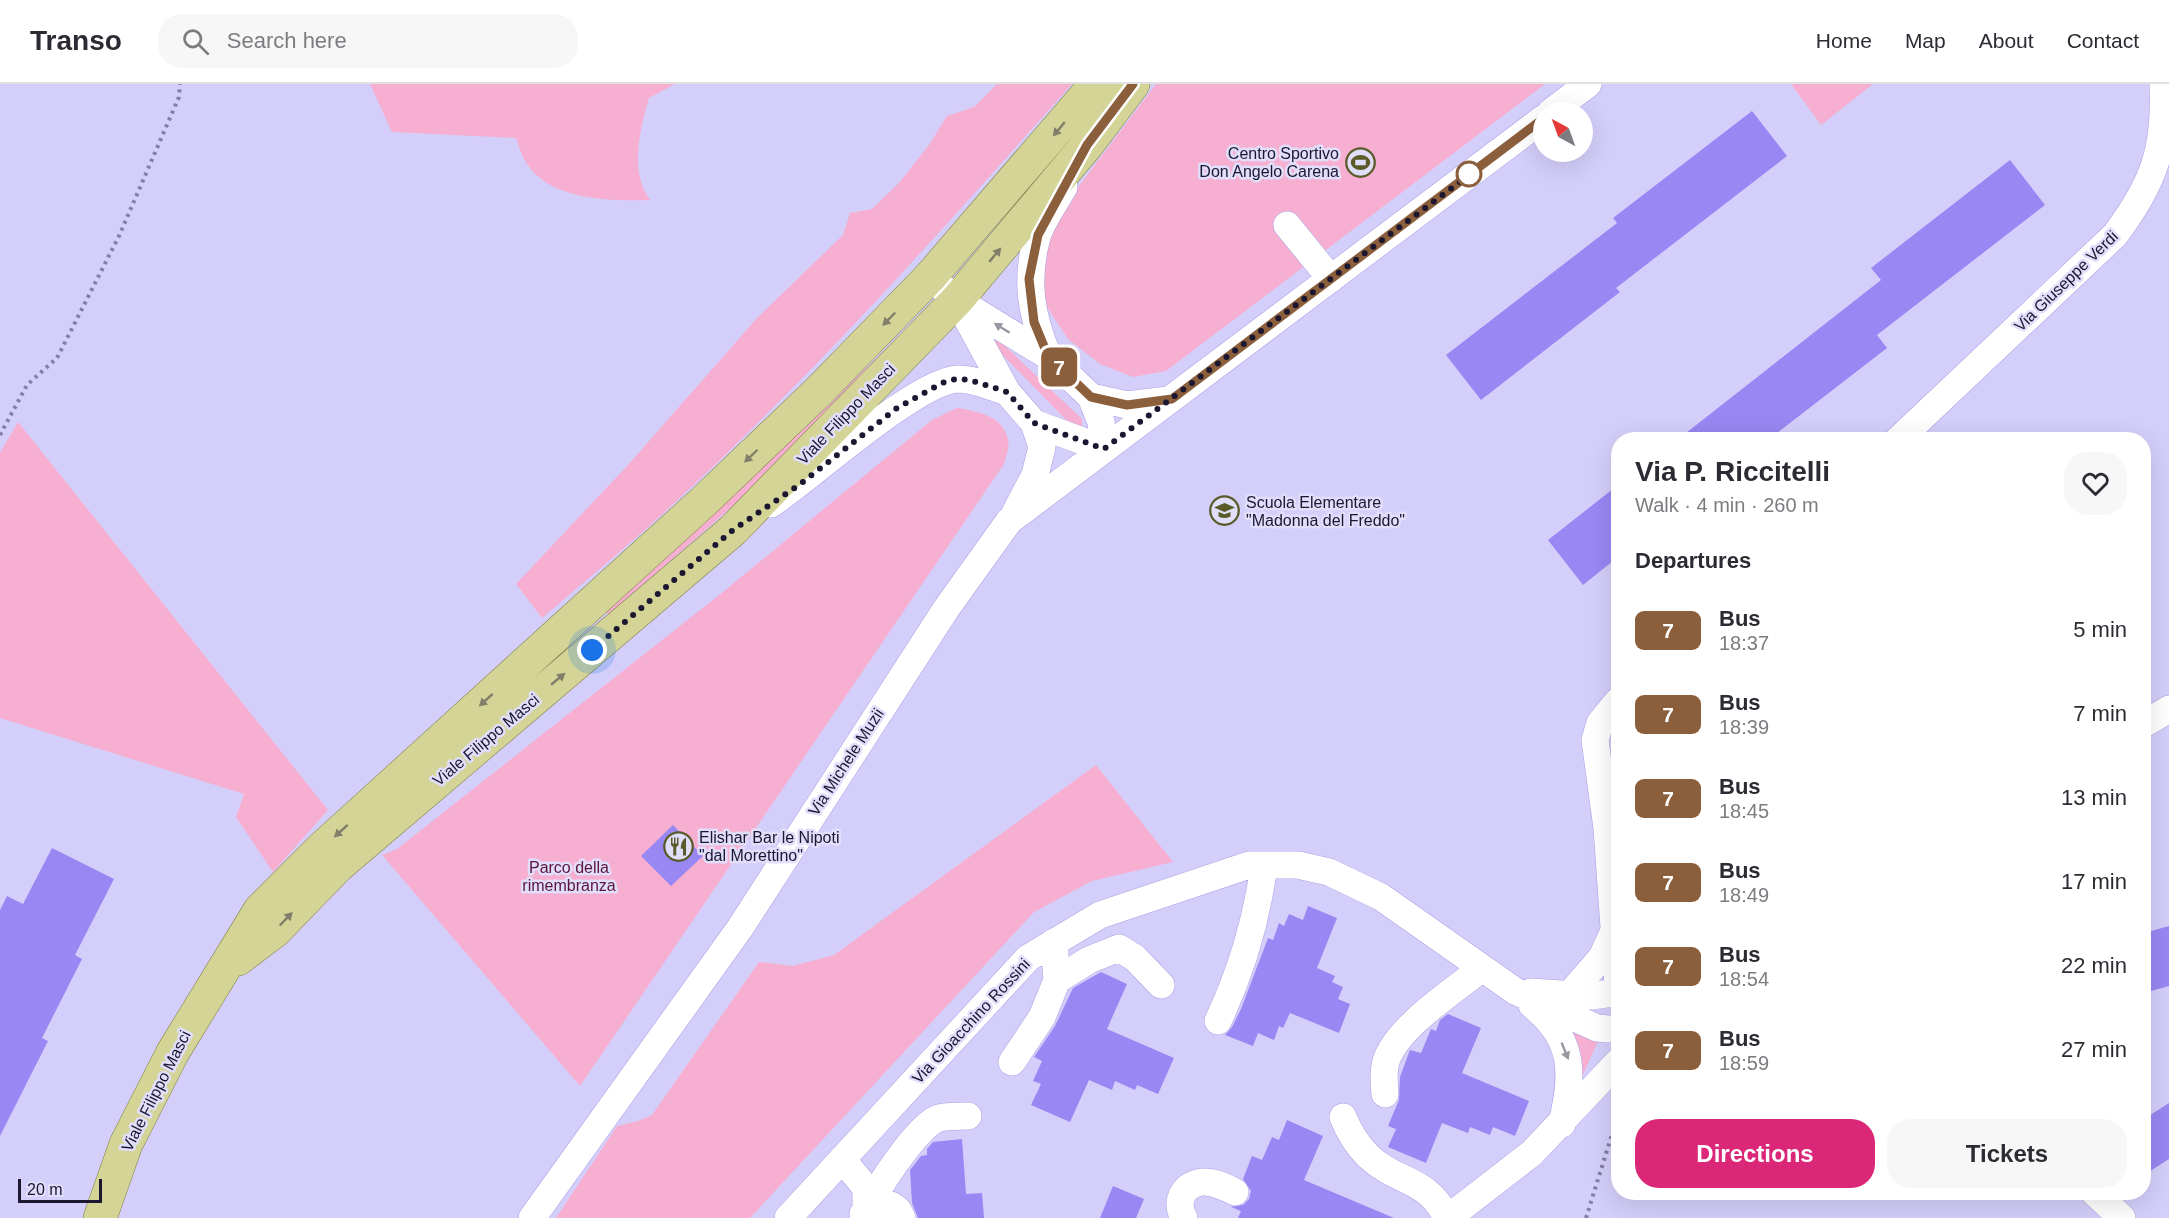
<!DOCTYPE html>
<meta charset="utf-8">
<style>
:root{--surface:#fff;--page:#f7f7f7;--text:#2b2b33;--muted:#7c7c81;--line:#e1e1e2;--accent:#db2777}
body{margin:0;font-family:Arial,sans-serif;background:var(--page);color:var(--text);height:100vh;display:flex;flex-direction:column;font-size:22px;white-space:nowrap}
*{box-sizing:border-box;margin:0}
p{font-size:20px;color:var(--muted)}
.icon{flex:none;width:33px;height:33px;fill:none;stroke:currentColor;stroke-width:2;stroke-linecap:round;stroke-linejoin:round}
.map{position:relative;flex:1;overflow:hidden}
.side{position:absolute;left:1611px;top:348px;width:540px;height:768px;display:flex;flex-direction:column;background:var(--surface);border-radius:24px;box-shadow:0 6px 24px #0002}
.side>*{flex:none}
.badge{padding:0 12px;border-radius:9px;font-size:21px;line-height:39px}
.needle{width:39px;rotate:319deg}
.fabs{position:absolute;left:1533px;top:18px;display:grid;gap:12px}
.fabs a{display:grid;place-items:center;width:60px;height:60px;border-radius:50%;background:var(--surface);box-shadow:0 6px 24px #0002;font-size:30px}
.scale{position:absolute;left:18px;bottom:15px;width:84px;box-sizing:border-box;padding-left:6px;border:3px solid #1b1730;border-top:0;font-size:16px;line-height:21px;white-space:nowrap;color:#1b1730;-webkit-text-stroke:4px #e1defb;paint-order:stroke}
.you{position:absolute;width:30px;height:30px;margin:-15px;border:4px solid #fff;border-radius:50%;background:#1a73e8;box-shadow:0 0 0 9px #1a73e833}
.map>.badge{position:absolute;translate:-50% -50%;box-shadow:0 0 0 3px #fff}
h2{padding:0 24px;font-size:22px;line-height:54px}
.round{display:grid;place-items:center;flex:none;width:63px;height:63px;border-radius:24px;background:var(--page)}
.headline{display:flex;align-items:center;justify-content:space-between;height:102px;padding:0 24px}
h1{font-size:28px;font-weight:700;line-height:45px}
.button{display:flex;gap:12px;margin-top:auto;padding:12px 24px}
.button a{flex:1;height:69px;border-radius:24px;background:var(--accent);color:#fff;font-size:24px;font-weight:700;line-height:69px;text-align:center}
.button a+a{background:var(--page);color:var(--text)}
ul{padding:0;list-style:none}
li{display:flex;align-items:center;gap:18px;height:84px;padding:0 24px}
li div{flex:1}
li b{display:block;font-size:22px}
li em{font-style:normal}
li .badge{min-width:66px;font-weight:700;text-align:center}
header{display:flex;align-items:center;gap:36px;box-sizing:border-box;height:84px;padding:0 30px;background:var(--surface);border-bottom:2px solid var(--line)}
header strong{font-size:28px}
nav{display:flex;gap:33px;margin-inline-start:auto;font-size:21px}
.search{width:420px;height:54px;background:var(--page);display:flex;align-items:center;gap:15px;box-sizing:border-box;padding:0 21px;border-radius:24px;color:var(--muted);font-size:22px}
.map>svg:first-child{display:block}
</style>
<header>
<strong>Transo</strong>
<div class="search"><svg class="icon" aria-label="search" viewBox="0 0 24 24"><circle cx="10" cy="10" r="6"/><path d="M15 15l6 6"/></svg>Search here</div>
<nav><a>Home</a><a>Map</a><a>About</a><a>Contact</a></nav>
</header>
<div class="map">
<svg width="2169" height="1134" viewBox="0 0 2169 1134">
<rect width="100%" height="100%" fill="#d4cffa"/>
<path fill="#f7afd1" d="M370 0H675L649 14C640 45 629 87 650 116 610 117 552 117 527 80 522 73 519 62 516 54L392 48Z
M997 0H1072C942 146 813 292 669 424 628 462 585 497 542 534L516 500 628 381 757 234 843 151 850 129 872 125 899 99 929 61 947 32 974 23Z
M1156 0H1545L1166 287 1133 293 1100 280 1068 255 1047 223 1038 181 1047 144Z
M1791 0H1873L1821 41Z
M907 250 766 393 609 530 598 526 747 398 891 260Z
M993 255 1004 261 1082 335V342L1073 343 992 260Z
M957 324C977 327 1004 332 1008 356 1010 362 1006 373 1004 380L580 1002 382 771 397 765 723 508 932 336Z
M18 338 328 726 273 788 236 733 244 710 0 634V369Z
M1096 681 1173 778 1092 797 1034 828 750 1134H556L617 1042 638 1037 652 1031 759 878 793 882 834 871Z
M1572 945 1599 955 1582 993 1580 967Z"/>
<path fill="#9987f3" d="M1752 27 1787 72 1616 204 1620 208 1481 316 1446 271 1617 139 1613 134Z
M2010 76 2045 121 1877 251 1887 264 1768 356H1677L1881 196 1871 184Z
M1618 401V473L1583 501 1548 456Z
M673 741 703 772 671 802 641 772Z
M52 764 114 795 75 871 82 875 42 954 48 957 0 1052V826L7 812 23 820Z
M1308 822 1337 834 1317 884 1335 892 1332 898 1343 903 1338 915 1350 920 1339 949 1290 929 1283 944 1279 942 1274 956 1258 949 1253 962 1225 951 1232 943 1241 925 1268 854 1273 856 1279 839 1284 842 1289 830 1303 836Z
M2169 842V902L2144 909V849Z
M1101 888 1127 900 1107 945 1174 974 1158 1010 1137 1001 1135 1006 1115 997 1112 1006 1089 996 1070 1038 1031 1021 1041 1000 1033 997 1042 977 1034 973 1055 942 1073 904Z
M1448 930 1481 944 1462 989 1529 1017 1515 1052 1493 1043 1490 1051 1470 1043 1468 1049 1442 1039 1426 1079 1388 1063 1396 1045 1388 1042 1399 1016 1400 993 1410 966 1421 969 1431 945 1436 947 1440 936Z
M2169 1019V1075L2144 1091V1035Z
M1287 1036 1323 1052 1304 1096 1394 1134H1238L1241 1127 1231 1123 1243 1121 1249 1115 1251 1107 1243 1095 1252 1072 1262 1076 1272 1053 1279 1056Z
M962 1055 966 1110 982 1109 984 1134H918L912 1119 910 1086 921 1072 927 1071V1065L933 1058Z
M1113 1102 1144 1115 1136 1134H1100Z"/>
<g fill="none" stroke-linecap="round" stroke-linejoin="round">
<defs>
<path id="minor" d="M1551 28 1588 0
M1287 141 1331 195
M930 193 957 216 1048 272 1091 313 1101 338 1104 365
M958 218 1007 308 1034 339 1042 363 1035 391 1015 429
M1048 272C1031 231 1025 197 1037 153 1042 136 1055 119 1064 103
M1091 313 1127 321 1168 316
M1034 339 1104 365
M1898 356 2115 151C2154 99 2166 65 2163 0
M771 420C810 394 918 296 958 295 975 295 991 303 1007 308
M1618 617 1600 639 1595 656 1607 744 1618 900
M2144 640 2169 625
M1057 896 1089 876 1119 864 1135 874 1161 901
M1531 908 1591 912 1613 909
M1570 910 1602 873 1614 847
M1532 921C1576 956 1573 991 1562 1040
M1218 937C1241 888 1257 834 1264 781
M1012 978 1042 933 1057 896 1054 858
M1385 1010C1384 999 1383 988 1386 977 1398 942 1454 907 1482 884
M1343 1033C1349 1048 1357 1061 1368 1072 1398 1100 1427 1093 1447 1134
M842 1075 866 1104V1127L863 1130
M2094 1108 2122 1134
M532 1134 740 844 946 525 1009 437 1544 34
M788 1134 1028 874 1100 831 1249 781H1298L1329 788 1381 813 1515 907 1597 944 1608 945
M902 1134 898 1126 891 1121 866 1127C876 1106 918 1040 939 1034 948 1032 959 1032 968 1032
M1184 1134C1175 1118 1182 1101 1202 1098 1214 1097 1225 1103 1235 1108
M1448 1134 1532 1069 1618 978"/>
<path id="major" d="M238 875 275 847 338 782 733 446 957 216 1087 61 1133 0
M100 1134 126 1060 173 968 260 826 322 764 704 417 819 307 930 193 1096 0"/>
</defs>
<use href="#minor" stroke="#a9a1e4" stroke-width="28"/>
<use href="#major" stroke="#808045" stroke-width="34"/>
<path stroke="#837fa2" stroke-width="4" stroke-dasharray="3 4.5" stroke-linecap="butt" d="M0 351 27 301 57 274 119 152 179 13 180 0
M1586 1134 1618 1031"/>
<use href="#minor" stroke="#fff" stroke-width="27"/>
<use href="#major" stroke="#d4d497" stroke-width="33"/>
</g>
<defs><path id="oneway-solid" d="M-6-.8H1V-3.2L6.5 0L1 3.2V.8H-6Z" transform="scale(1.5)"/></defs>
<g fill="#817f69">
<use href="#oneway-solid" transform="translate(1059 45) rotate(130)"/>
<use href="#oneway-solid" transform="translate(995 171) rotate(-50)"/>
<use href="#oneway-solid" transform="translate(889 235) rotate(134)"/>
<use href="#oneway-solid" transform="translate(751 372) rotate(136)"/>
<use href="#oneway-solid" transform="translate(558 595) rotate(-40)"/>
<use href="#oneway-solid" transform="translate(486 616) rotate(138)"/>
<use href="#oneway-solid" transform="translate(341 747) rotate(138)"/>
<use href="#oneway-solid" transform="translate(286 835) rotate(-46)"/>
</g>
<g fill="#9897a2">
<use href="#oneway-solid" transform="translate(1002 244) rotate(-148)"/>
<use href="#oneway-solid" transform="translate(1565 967) rotate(68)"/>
</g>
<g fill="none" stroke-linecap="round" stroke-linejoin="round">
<defs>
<path id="line" d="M1133 0 1087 61 1038 151 1029 195 1034 238 1048 272 1091 313 1127 321 1172 315 1544 34"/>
</defs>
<use href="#line" stroke="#fff" stroke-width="14"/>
<use href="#line" stroke="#8b5e3c" stroke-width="9"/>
<path stroke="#1b1730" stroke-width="6" stroke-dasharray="0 10.8" d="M592 566 733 446 799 401 897 324 942 299 956 295 970 296 1007 308 1034 339 1104 365 1473 88 1469 90"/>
</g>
<defs>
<symbol id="stadium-ring" viewBox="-11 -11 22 22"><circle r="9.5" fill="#e1defb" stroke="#5a5b28" stroke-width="1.5"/><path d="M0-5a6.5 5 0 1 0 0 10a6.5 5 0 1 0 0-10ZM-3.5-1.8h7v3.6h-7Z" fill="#5a5b28"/></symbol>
<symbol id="school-ring" viewBox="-11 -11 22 22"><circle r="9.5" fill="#e1defb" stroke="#5a5b28" stroke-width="1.5"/><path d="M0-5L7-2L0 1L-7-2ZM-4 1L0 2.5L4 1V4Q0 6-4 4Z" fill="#5a5b28"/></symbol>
<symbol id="restaurant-ring" viewBox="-11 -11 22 22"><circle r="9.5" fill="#e1defb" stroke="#5a5b28" stroke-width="1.5"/><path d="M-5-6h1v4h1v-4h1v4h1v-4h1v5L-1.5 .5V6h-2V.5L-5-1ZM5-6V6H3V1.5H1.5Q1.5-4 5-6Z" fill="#5a5b28"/></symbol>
</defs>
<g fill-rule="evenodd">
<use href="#stadium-ring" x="1344" y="62" width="33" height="33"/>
<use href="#school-ring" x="1208" y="410" width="33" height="33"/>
<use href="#restaurant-ring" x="662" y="746" width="33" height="33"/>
</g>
<circle fill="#fff" stroke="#8b5e3c" stroke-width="3" cx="1469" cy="90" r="12"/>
<g text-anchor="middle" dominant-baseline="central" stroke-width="5" stroke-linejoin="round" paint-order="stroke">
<g font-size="16" fill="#1b1730" stroke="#e1defb" text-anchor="start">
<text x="1339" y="69" text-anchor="end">Centro Sportivo<tspan x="1339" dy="18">Don Angelo Carena</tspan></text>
<text x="1246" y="418">Scuola Elementare<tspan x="1246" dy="18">"Madonna del Freddo"</tspan></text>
<text x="699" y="753">Elishar Bar le Nipoti<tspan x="699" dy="18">"dal Morettino"</tspan></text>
</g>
<g font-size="16" fill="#1b1730" stroke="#e1defb">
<text transform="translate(2066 197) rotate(-44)">Via Giuseppe Verdi</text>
<text transform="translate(846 330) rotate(-46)">Viale Filippo Masci</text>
<text transform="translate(486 656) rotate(-40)">Viale Filippo Masci</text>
<text transform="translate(846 678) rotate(-57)">Via Michele Muzii</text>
<text transform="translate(971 937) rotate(-47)">Via Gioacchino Rossini</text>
<text transform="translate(156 1007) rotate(-63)">Viale Filippo Masci</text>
</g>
<g font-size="16" fill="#5b143d" stroke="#e1defb">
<text x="569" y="783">Parco della<tspan x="569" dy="18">rimembranza</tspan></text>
</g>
</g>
</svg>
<div class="fabs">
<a><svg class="needle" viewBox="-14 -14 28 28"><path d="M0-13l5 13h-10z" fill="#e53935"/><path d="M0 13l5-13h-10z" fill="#7c7c81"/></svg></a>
</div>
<div class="scale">20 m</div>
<div class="you" style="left:592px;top:566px"></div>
<b class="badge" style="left:1059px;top:283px;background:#8b5e3c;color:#fff">7</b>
<section class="side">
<div class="headline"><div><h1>Via P. Riccitelli</h1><p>Walk · 4 min · 260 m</p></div><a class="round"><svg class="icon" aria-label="heart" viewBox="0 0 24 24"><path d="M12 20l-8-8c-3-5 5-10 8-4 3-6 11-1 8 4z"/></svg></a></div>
<h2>Departures</h2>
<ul>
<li><span class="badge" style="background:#8b5e3c;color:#fff">7</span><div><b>Bus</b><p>18:37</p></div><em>5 min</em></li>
<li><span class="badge" style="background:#8b5e3c;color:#fff">7</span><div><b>Bus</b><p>18:39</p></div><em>7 min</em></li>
<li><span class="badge" style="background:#8b5e3c;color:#fff">7</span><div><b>Bus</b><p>18:45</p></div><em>13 min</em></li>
<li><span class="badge" style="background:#8b5e3c;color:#fff">7</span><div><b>Bus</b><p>18:49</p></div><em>17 min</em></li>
<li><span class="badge" style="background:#8b5e3c;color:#fff">7</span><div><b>Bus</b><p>18:54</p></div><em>22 min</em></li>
<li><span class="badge" style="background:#8b5e3c;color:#fff">7</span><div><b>Bus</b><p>18:59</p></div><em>27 min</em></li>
</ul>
<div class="button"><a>Directions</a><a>Tickets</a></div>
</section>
</div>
